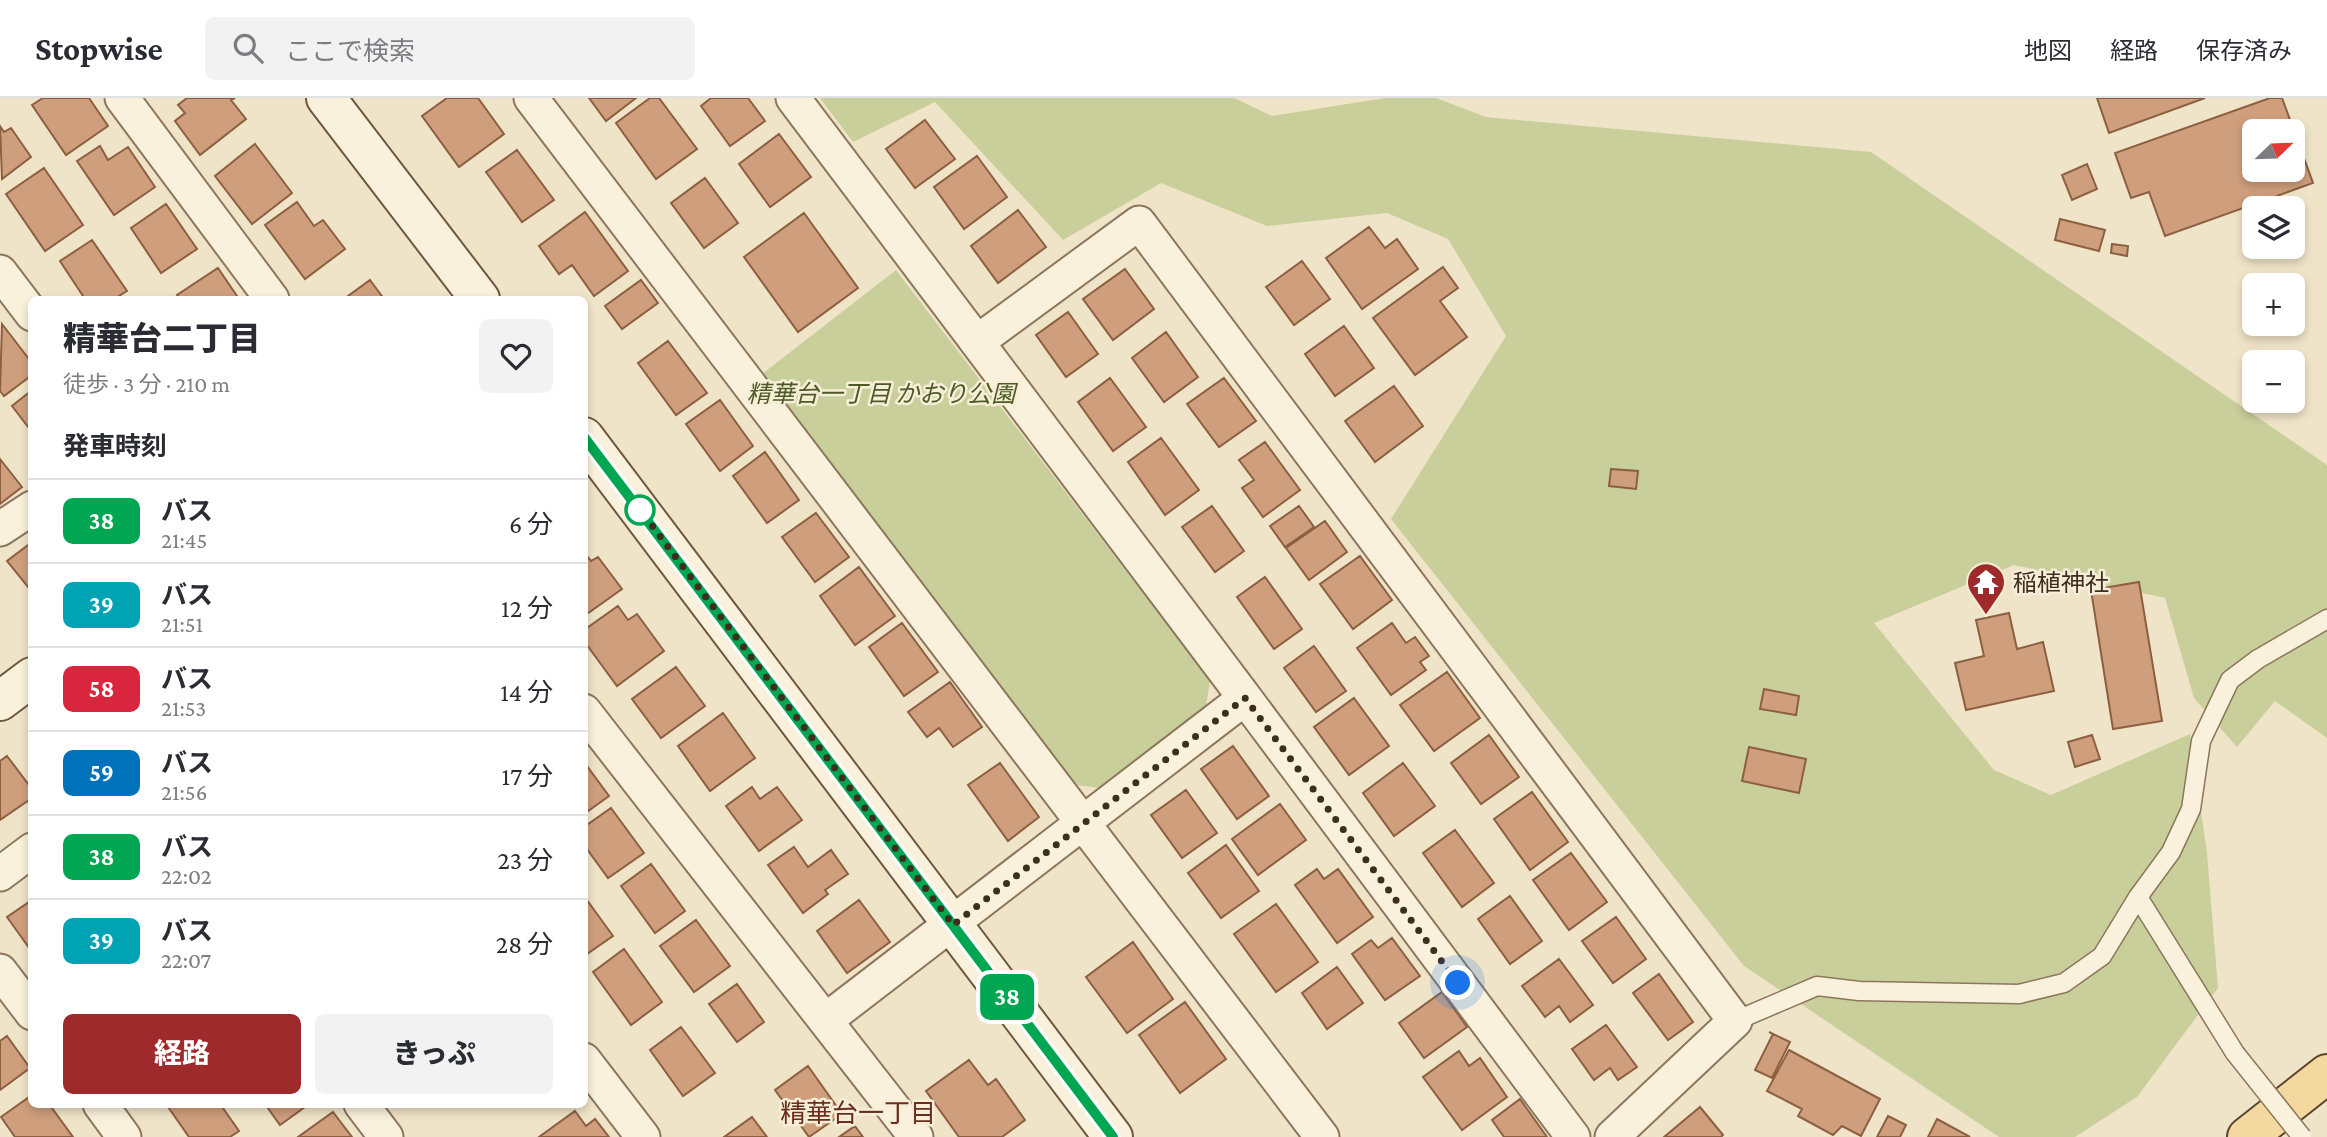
<!DOCTYPE html>
<html lang="ja">
<meta charset="utf-8">
<style>
:root{--surface:#fff;--page:#f2f2f3;--text:#2b2b33;--muted:#7c7c81;--line:#e1e1e2;--accent:#9e2a2b}
body{margin:0;font-family:"Crimson Pro","Noto Sans JP",serif;background:var(--page);color:var(--text);height:100vh;display:flex;flex-direction:column;font-size:26px;white-space:nowrap}
*{box-sizing:border-box;margin:0}
p{font-size:23px;color:var(--muted)}
.icon{flex:none;width:38px;height:38px;fill:none;stroke:currentColor;stroke-width:2;stroke-linecap:round;stroke-linejoin:round}
.map{position:relative;flex:1;overflow:hidden}
.side{position:absolute;left:28px;top:198px;width:560px;height:812px;display:flex;flex-direction:column;background:var(--surface);border-radius:10px;box-shadow:0 4px 10px #0003}
.side>*{flex:none}
.badge{padding:0 14px;border-radius:10px;font-size:24px;line-height:46px}
.needle{width:46px;rotate:67deg}
.buttons{position:absolute;left:2242px;top:21px;display:grid;gap:14px}
.buttons a{display:grid;place-items:center;width:63px;height:63px;border-radius:10px;background:var(--surface);box-shadow:0 4px 10px #0003;font-size:35px}
.you{position:absolute;width:35px;height:35px;margin:-18px;border:5px solid #fff;border-radius:50%;background:#1a73e8;box-shadow:0 0 0 10px #1a73e833}
.map>.badge{position:absolute;translate:-50% -50%;box-shadow:0 0 0 4px #fff}
h2{padding:0 35px;font-size:26px;line-height:63px}
.round{display:grid;place-items:center;flex:none;width:74px;height:74px;border-radius:10px;background:var(--page)}
.overview{display:flex;align-items:center;justify-content:space-between;height:119px;padding:0 35px}
h1{font-size:33px;font-weight:800;line-height:52px}
.button{display:flex;gap:14px;margin-top:auto;padding:14px 35px}
.button a{flex:1;height:80px;border-radius:10px;background:var(--accent);color:#fff;font-size:28px;font-weight:800;line-height:80px;text-align:center}
.button a+a{background:var(--page);color:var(--text)}
ul{padding:0;list-style:none}
li{display:flex;align-items:center;gap:21px;height:84px;padding:0 35px;border-top:2px solid var(--line)}
li div{flex:1}
li b{display:block;font-size:26px}
li em{font-style:normal}
li .badge{min-width:77px;font-weight:700;text-align:center}
header{display:flex;align-items:center;gap:42px;box-sizing:border-box;height:98px;padding:0 35px;background:var(--surface);border-bottom:2px solid var(--line)}
header strong{font-size:33px}
nav{display:flex;gap:38px;margin-inline-start:auto;font-size:24px}
.search{width:490px;height:63px;background:var(--page);display:flex;align-items:center;gap:18px;box-sizing:border-box;padding:0 24px;border-radius:10px;color:var(--muted);font-size:26px}
.map>svg:first-child{display:block}
</style>
<header>
<strong>Stopwise</strong>
<div class="search"><svg class="icon" aria-label="search" viewBox="0 0 24 24"><circle cx="10" cy="10" r="6"/><path d="M15 15l6 6"/></svg>ここで検索</div>
<nav><a>地図</a><a>経路</a><a>保存済み</a></nav>
</header>
<div class="map">
<svg width="2327" height="1039" viewBox="0 0 2327 1039">
<rect width="100%" height="100%" fill="#f0e4c8"/>
<path fill="#c9cf9b" d="M820 0H1234L1272 18 1385 0H1436L1486 19 1871 54 2327 367V640L2275 603 2237 649 2194 600 2165 500 2014 467 1874 525 1994 672 2051 697 2190 636 2207 755 2218 890 2137 999 2075 1039H1999L1744 868 1391 421 1506 238 1448 141 1387 115 1267 128 1161 85 1063 142 935 4 853 44Z
M896 172 1210 583 1206 608 1101 690 1075 687 758 279Z"/>
<path fill="#cf9f7d" stroke="#8d5f41" stroke-width="2" fill-rule="evenodd" d="M43 0H89L108 28 66 57 32 7Z
M187 0H235L231 2 246 21 200 57 175 23 185 15 178 7Z
M447 0H478L504 36 459 69 422 18Z
M589 0H636L606 23Z
M650 0H659L697 51 656 81 616 25Z
M711 0H748L765 23 730 48 701 8Z
M2097 0H2205L2109 35Z
M2270 0H2282L2313 85 2165 138 2149 94 2131 100 2115 55ZM2254 33H2292V72H2254Z
M925 22 955 61 915 90 886 51Z
M0 28 4 34 11 30 31 59 2 81Z
M779 36 811 79 770 109 739 66Z
M255 46 292 95 252 126 215 78Z
M100 48 108 62 128 49 155 89 114 117 77 63Z
M517 52 554 102 522 124 486 74Z
M977 58 1007 99 964 131 934 89Z
M2087 66 2097 91 2072 102 2062 77Z
M44 70 83 127 45 153 6 96Z
M705 80 738 125 704 150 671 105Z
M297 104 314 128 323 122 345 151 305 181 265 127Z
M166 106 197 151 161 175 131 130Z
M1018 112 1046 149 998 185 971 148Z
M585 114 628 173 594 198 572 167 559 176 539 148Z
M804 115 858 190 798 234 744 159Z
M2060 121 2105 132 2099 153 2055 142Z
M1369 129 1385 150 1397 141 1418 171 1362 211 1326 160Z
M92 142 127 193 114 201H85L60 163Z
M2112 146 2128 148 2127 158 2111 155Z
M1302 163 1330 201 1294 227 1266 189Z
M1443 169 1458 190 1440 203 1467 239 1415 277 1373 220Z
M218 170 239 201H180L177 197Z
M1125 171 1154 211 1113 242 1083 201Z
M370 182 384 201H344Z
M641 182 658 205 622 231 605 208Z
M1068 214 1098 256 1066 279 1036 237Z
M2 226 32 265V277L4 298 0 293Z
M1344 228 1374 270 1335 298 1305 256Z
M1166 234 1198 279 1164 304 1132 260Z
M668 243 707 295 676 317 638 265Z
M1110 280 1146 329 1113 353 1078 304Z
M1224 280 1256 323 1219 349 1187 306Z
M1394 288 1423 328 1375 364 1345 323Z
M32 292V334L12 308Z
M720 302 753 348 720 373 686 326Z
M1161 340 1199 392 1165 417 1128 364Z
M1265 344 1300 392 1263 419 1242 390 1254 382 1239 362Z
M765 354 799 402 767 425 733 378Z
M0 361 22 389 0 406Z
M1611 371 1638 373 1636 391 1609 388Z
M1212 408 1244 453 1215 474 1182 429Z
M1299 408 1314 429 1285 449 1270 428Z
M816 415 849 459 815 484 782 439Z
M1325 423 1347 454 1309 482 1286 450Z
M32 444V494L7 463Z
M584 454 591 463 598 459 622 491 584 518Z
M1360 458 1392 502 1353 531 1320 486Z
M859 469 895 518 855 547 820 498Z
M1265 479 1302 531 1274 551 1237 499Z
M2139 484 2162 623 2113 631 2091 492Z
M618 508 628 522 637 516 664 553 617 588 584 543V532Z
M2009 515 2017 551 2043 544 2054 593 1966 612 1955 565 1984 558 1976 522Z
M902 525 938 574 904 598 869 549Z
M1392 525 1406 545 1415 539 1429 558 1420 564 1426 572 1391 597 1357 550Z
M1314 548 1346 593 1316 614 1284 570Z
M676 569 705 608 661 640 632 601Z
M1447 574 1480 620 1434 653 1400 607Z
M950 584 982 629 953 649 939 630 927 639 908 614Z
M1764 591 1799 598 1796 617 1760 611Z
M1354 600 1389 648 1349 677 1314 629Z
M723 615 755 660 710 693 678 648Z
M1489 637 1519 679 1481 706 1451 665Z
M2092 637 2100 661 2075 669 2068 644Z
M1233 648 1269 698 1237 721 1201 671Z
M1749 649 1806 661 1799 695 1742 683Z
M7 658 32 691V700L0 722V663Z
M584 664 609 698 584 716Z
M1000 665 1039 719 1008 743 968 687Z
M1403 665 1435 708 1394 738 1363 695Z
M752 689 760 701 777 689 802 722 759 753 726 708Z
M1186 692 1217 735 1182 760 1151 717Z
M1532 694 1568 744 1530 772 1494 721Z
M1280 706 1306 742 1258 777 1232 741Z
M611 710 644 755 608 780 584 747V729Z
M1455 732 1494 785 1462 809 1423 755Z
M1226 747 1259 793 1221 820 1188 775Z
M794 749 808 769 831 752 848 776 825 792 828 796 803 815 768 767Z
M1571 755 1607 804 1569 832 1533 782Z
M651 766 685 813 655 835 621 788Z
M1317 771 1324 781 1338 771 1373 819 1337 845 1295 787Z
M584 798 613 838 584 858Z
M1510 798 1542 843 1510 866 1478 821Z
M32 802V854L7 819Z
M859 802 890 844 847 875 817 833Z
M1276 806 1318 864 1276 894 1234 836Z
M1616 819 1646 861 1613 885 1582 843Z
M696 822 730 868 694 894 660 848Z
M1392 840 1420 878 1385 902 1352 856 1371 842 1378 850Z
M1133 844 1173 901 1127 935 1086 879Z
M624 851 662 904 631 927 593 874Z
M1559 861 1593 907 1570 924 1559 908 1545 919 1522 888Z
M1337 869 1363 905 1327 931 1302 895Z
M1659 876 1693 924 1668 942 1633 895Z
M737 886 764 924 737 944 709 906Z
M1442 894 1467 929 1424 960 1399 925Z
M1185 904 1226 961 1180 995 1139 937Z
M1606 927 1637 969 1618 982 1610 970 1594 982 1572 951Z
M681 929 715 975 683 998 650 952Z
M1769 934 1790 944 1772 980 1755 972 1773 936Z
M7 938 30 970 0 992V943Z
M1789 952 1880 1001 1861 1038 1842 1028 1833 1037 1798 1018 1802 1011 1767 993Z
M1459 953 1469 968 1480 960 1507 999 1462 1032 1423 979Z
M969 962 988 987 996 981 1025 1022 1002 1039H959L926 993Z
M808 968 842 1016 809 1039 775 992Z
M32 997V1006H49L73 1039H15L1 1019Z
M1520 1001 1547 1039H1504L1492 1022Z
M166 1006H220L239 1033 230 1039H189Z
M265 1006H309L280 1027Z
M1700 1009 1723 1037 1721 1039H1664Z
M575 1013 586 1028 595 1021 609 1039H539Z
M333 1014 352 1039H298Z
M1888 1018 1906 1027 1900 1039H1877Z
M752 1019 767 1039H724Z
M1937 1021 1970 1039H1928Z
M855 1028 863 1039H839Z"/>
<g fill="none" stroke-linecap="round" stroke-linejoin="round">
<defs>
<path id="lane" d="M2138 799 2171 754 2191 711 2201 643 2230 582 2258 561 2327 521
M1735 923 1817 888 1859 893 2019 896 2064 885 2102 858 2138 799 2235 955"/>
<path id="street" d="M122 0 272 201
M531 0 1322 1039
M793 0 977 244
M0 174 32 216
M0 431 32 410
M1245 600 1573 1039
M584 613 916 1039
M0 776 32 752
M0 873 32 915
M826 922 1245 600 977 244 1139 125 1735 923 1612 1039
M584 962 643 1039
M100 1006 124 1039
M361 1006 386 1039"/>
<path id="secondary" d="M326 0 480 201
M584 339 1113 1039
M0 603 32 579"/>
<path id="primary" d="M2247 1039 2327 976"/>
</defs>
<use href="#lane" stroke="#8d765c" stroke-width="21"/>
<use href="#street" stroke="#8d765c" stroke-width="37"/>
<use href="#secondary" stroke="#6f573f" stroke-width="42"/>
<use href="#primary" stroke="#5b4430" stroke-width="42"/>
<use href="#lane" stroke="#faf1dc" stroke-width="18"/>
<use href="#street" stroke="#faf1dc" stroke-width="33"/>
<use href="#secondary" stroke="#faf1dc" stroke-width="38"/>
<use href="#primary" stroke="#f3d9a0" stroke-width="38"/>
<defs>
<path id="lane-bridge" d="M2235 955 2302 1039"/>
</defs>
<use href="#lane-bridge" stroke="#8d765c" stroke-width="21" stroke-linecap="butt"/>
<use href="#lane-bridge" stroke="#faf1dc" stroke-width="18"/>
</g>
<g fill="none" stroke-linecap="round" stroke-linejoin="round">
<defs>
<path id="line" d="M584 339 1113 1039"/>
</defs>
<use href="#line" stroke="#fff" stroke-width="16"/>
<use href="#line" stroke="#00a651" stroke-width="10"/>
<path stroke="#3d2e20" stroke-width="7" stroke-dasharray="0 12.6" d="M640 412 635 405 953 827 1245 600 1458 885"/>
</g>
<defs>
<symbol id="temple-pin" viewBox="-11 -11 22 30"><path d="M0 17L-7.5 6A9.5 9.5 0 1 1 7.5 6Z" fill="#9e2a2b" stroke="#f7eed8"/><path d="M0-6L5-2H3V0L6.5 2.5H4V6H1.5V3h-3V6H-4V2.5H-6.5L-3 0V-2H-5Z" fill="#fff"/></symbol>
</defs>
<g fill-rule="evenodd">
<use href="#temple-pin" x="1964" y="462" width="44" height="60"/>
</g>
<circle fill="#fff" stroke="#00a651" stroke-width="3.5" cx="640" cy="412" r="14"/>
<g text-anchor="middle" dominant-baseline="central" stroke-width="5" stroke-linejoin="round" paint-order="stroke">
<g font-size="24" font-style="italic" fill="#4d5a26" stroke="#f7eed8">
<text x="881" y="295">精華台一丁目 かおり公園</text>
</g>
<g font-size="24" fill="#3d2e20" stroke="#f7eed8" text-anchor="start">
<text x="2013" y="484">稲植神社</text>
</g>
<g font-size="26" fill="#6b2e1e" stroke="#f7eed8">
<text x="858" y="1015">精華台一丁目</text>
</g>
</g>
</svg>
<div class="buttons">
<a><svg class="needle" viewBox="-14 -14 28 28"><path d="M0-13l5 13h-10z" fill="#e53935"/><path d="M0 13l5-13h-10z" fill="#7c7c81"/></svg></a>
<a><svg class="icon" aria-label="layers" viewBox="0 0 24 24"><path d="M12 4l9 5-9 5-9-5zM3 14l9 5 9-5"/></svg></a>
<a>+</a>
<a>−</a>
</div>
<div class="you" style="left:1458px;top:885px"></div>
<b class="badge" style="left:1007px;top:899px;background:#00a651;color:#fff">38</b>
<section class="side">
<div class="overview"><div><h1>精華台二丁目</h1><p>徒歩 · 3 分 · 210 m</p></div><a class="round"><svg class="icon" aria-label="heart" viewBox="0 0 24 24"><path d="M12 20l-8-8c-3-5 5-10 8-4 3-6 11-1 8 4z"/></svg></a></div>
<h2>発車時刻</h2>
<ul>
<li><span class="badge" style="background:#00a651;color:#fff">38</span><div><b>バス</b><p>21:45</p></div><em>6 分</em></li>
<li><span class="badge" style="background:#00a3b4;color:#fff">39</span><div><b>バス</b><p>21:51</p></div><em>12 分</em></li>
<li><span class="badge" style="background:#d7263d;color:#fff">58</span><div><b>バス</b><p>21:53</p></div><em>14 分</em></li>
<li><span class="badge" style="background:#0072bc;color:#fff">59</span><div><b>バス</b><p>21:56</p></div><em>17 分</em></li>
<li><span class="badge" style="background:#00a651;color:#fff">38</span><div><b>バス</b><p>22:02</p></div><em>23 分</em></li>
<li><span class="badge" style="background:#00a3b4;color:#fff">39</span><div><b>バス</b><p>22:07</p></div><em>28 分</em></li>
</ul>
<div class="button"><a>経路</a><a>きっぷ</a></div>
</section>
</div>
